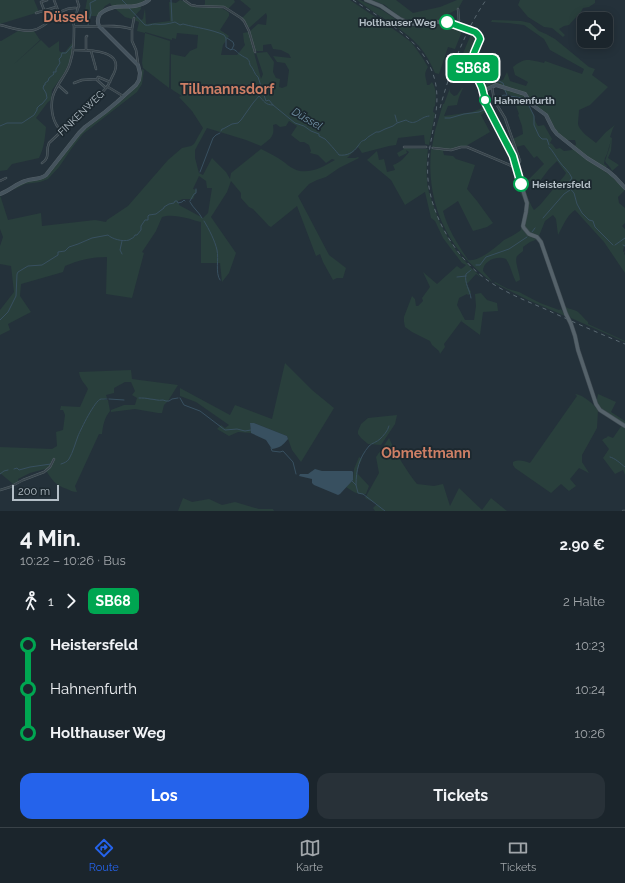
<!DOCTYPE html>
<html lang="de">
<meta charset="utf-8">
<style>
:root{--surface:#1b252c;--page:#283138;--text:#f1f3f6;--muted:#a0a5a9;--line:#394248;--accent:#2563eb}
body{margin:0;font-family:Raleway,sans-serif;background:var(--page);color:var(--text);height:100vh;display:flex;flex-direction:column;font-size:15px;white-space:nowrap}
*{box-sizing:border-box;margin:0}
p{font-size:13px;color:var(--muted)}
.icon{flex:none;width:22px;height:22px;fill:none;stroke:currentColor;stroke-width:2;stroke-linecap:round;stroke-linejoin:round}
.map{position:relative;height:511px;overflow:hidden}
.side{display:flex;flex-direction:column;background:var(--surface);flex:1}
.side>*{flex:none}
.badge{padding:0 8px;border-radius:6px;font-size:14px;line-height:26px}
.tools{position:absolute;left:577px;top:12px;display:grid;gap:8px}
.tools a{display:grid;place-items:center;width:36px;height:36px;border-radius:8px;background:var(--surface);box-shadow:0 2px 10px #0003,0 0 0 1px var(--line);font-size:20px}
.scale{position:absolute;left:12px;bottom:10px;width:47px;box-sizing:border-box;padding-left:4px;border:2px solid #b3bec6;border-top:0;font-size:11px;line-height:14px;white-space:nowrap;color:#b3bec6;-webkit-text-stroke:3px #1c282f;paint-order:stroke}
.map>.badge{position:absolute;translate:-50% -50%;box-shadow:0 0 0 2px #fff}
.legs{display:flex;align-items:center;gap:6px;height:44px;padding:0 20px;font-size:13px}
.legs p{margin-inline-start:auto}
.overview{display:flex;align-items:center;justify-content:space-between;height:68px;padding:0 20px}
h1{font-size:22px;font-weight:700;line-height:30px}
.cta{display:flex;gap:8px;margin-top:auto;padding:8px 20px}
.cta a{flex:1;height:46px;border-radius:12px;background:var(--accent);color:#fff;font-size:16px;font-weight:700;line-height:46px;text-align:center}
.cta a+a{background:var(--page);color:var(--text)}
ul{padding:0 20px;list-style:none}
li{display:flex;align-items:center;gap:14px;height:44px;font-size:15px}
li i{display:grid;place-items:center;width:6px;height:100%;margin:0 5px;background:currentColor}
li i::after{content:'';width:10px;height:10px;margin:-5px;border:3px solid;border-radius:50%;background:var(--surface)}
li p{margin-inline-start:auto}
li:first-child i{background:linear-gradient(#0000 50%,currentColor 0)}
li:last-child i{background:linear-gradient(currentColor 50%,#0000 0)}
.menu{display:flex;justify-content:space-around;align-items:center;height:56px;border-top:1px solid var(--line);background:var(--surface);font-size:11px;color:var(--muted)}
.menu a{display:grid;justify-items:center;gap:2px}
.menu .on{color:var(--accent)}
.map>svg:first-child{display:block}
</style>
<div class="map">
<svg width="625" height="511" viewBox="0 0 625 511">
<rect width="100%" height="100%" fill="#24313a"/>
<path fill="#293f3c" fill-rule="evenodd" d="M0 0H34L39 12 0 24Z
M87 0H145L140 3 141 9 132 19 125 17 111 5 110 3 105 6 98 16H91L89 23H88V16H84Z
M180 0C185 1 189 5 195 7 206 9 220 4 229 13V16L220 30 229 36 223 45 221 55H237L245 45 244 42 243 33 248 32 249 34 261 79 263 74 256 53 267 52 274 62 273 72 276 78 280 79 279 87 282 88 287 86 289 70 285 63 277 62 273 56 291 58 289 54 281 50 273 49 271 44 263 45V51H257L255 50 250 31 258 24 266 25 267 16 266 13 249 28 242 18 251 9 240 0H350L399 33 412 43 422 57 428 67C423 75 426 76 427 85H429L432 82C437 89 436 98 435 106L434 107 433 112 435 113 429 145 425 144 424 135 398 138 396 145 389 146 362 153 358 147 347 158H355L358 157 359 158 339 168 326 177 317 180 309 184 298 196 329 255 346 268 343 278H337L333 280 323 262 320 254 316 256 297 206 271 227 269 226 253 209 249 207 241 198V193L231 181 227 192 211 217 236 253 229 273 222 282 220 263H201V222C190 219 173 213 162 217L156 231 142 252 144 253 132 298 106 294 107 257C92 257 79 260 65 266L63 272 21 284 20 296 31 312 8 324 10 330 0 335V310L14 292 11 266 0 264V246L3 237 0 229V195L8 220 41 213 42 226 95 220 106 222 107 220 128 206 168 160 182 148 191 146 194 144 203 128 192 111 179 97 182 96 171 89V54L185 57 190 51 197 48 198 35 177 33 176 39 172 38V40L145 32V33L170 41 169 88 143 68 142 63 145 33 137 31 139 22 134 20 137 16 141 20 143 19 145 8 146 24 170 21 169 2 176 3ZM289 121 297 126 291 135 300 142H304L309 145 311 151 310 153 318 155 326 163 332 159 335 160C324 166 313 173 300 171 292 170 285 162 278 158 273 155 267 152 261 149L231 173 230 179 226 172 212 158 203 175 199 173 195 158V150L207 128 246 140 261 146C270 139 275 137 273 125L276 124 280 127 286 126ZM199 176 206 181 207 188H212L208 213 203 218 179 205 178 201 183 199H193L197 190 193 189Z
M205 0H234L235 2 228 9 222 6H203L205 4Z
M357 0H360L382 10 397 20 406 25 420 28 441 25 449 26 448 29 459 27 463 29 455 49 448 47 439 74 435 73C424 46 411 37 388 21 377 15 367 7 357 0Z
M372 0H396L413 13 440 7 457 0H463L458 9 444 16V19L420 23 408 21 397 15 385 5Z
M520 0H595V3L589 7 583 8 581 12 569 25 564 26 559 29 565 35 563 37 552 28 544 27 528 17 518 5Z
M492 20 521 21 530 23 539 31 546 34 555 39 589 67 595 69 592 75 608 87 590 105 579 110C579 114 578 120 578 124 579 131 591 139 596 143L606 132 615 125 613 128 610 137 612 138 611 151 608 158 619 165 612 171C611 167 607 165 605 161L609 149 611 140 607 154 605 158 604 164 607 166 605 169 574 147 576 144 575 140H566L557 133 547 114 536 106 530 99 526 101C528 105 530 109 533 113 535 118 535 122 538 126L544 125 552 139 550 143 552 144 556 149 560 148 564 151 572 150 573 148 595 165 610 175 625 190 618 197 619 203 625 208V223L622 226 625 229V247L624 246 623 252 625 251 624 254 625 255V273L604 242 575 210C567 215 563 226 558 235L556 219 553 215 545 221 539 236 534 234 532 237 538 239 530 242 523 247V251C522 252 518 255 517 256 514 261 520 274 520 280L516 282C512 275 511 266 506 259 497 255 483 261 483 271L491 280 492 282C447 249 426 204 431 149L436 150 435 147H432L435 131 443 104H444L450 88C449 93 451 93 454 96L457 95 462 88H463L459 97 457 105 448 106 444 116 472 112 480 109 485 104 488 110 481 115 490 132 466 146 443 151 444 155 453 156 456 159 475 165 467 189 477 201 493 223 487 227 473 231 458 201 443 211C448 230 458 244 468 260 479 262 496 247 504 240 510 237 516 234 521 230 520 222 526 213 525 204 524 199 520 193 518 189L524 188 522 183 529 179 544 164 537 156 534 158 524 145 516 147 513 139 523 134 522 126 518 115 519 114 515 103 521 100V99L507 94 501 87 494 85 483 90 480 80 474 73 469 76V81H464L465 75 460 74 464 60 461 58 472 32 477 37 476 42 473 49C484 56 480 62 488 70L487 74 483 77 486 82 489 83 503 80 507 72 510 81 526 86 528 82 515 75 513 67C526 57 528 60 544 63L545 61 582 74 584 69 550 50 544 39 524 25 507 23 491 22ZM557 161 566 173 565 175 540 205 534 210C529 203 528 196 524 188L530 181 537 185 549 169Z
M18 31 24 32 34 31 40 40 13 65 41 40 49 48 59 41V50L60 52H65L72 43V52L69 62 66 70 60 79 52 90 51 100 48 102 36 118 46 127C45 138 44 148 39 158L12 164 7 170 0 171V41H1Z
M142 69 144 70 142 84 137 92 83 134 72 148 59 167 48 179 40 182 25 184 15 189V187L24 182 46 177 49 174 82 132 127 96 137 86 142 73Z
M403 148H405L428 149C427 159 426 169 427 180 427 188 430 196 433 204 442 233 459 258 482 278L476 274 467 284 471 292 470 294 468 295 467 294 459 298 457 305 465 320H474L476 306 475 294 481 293 487 300 497 303 498 311 483 312 480 335 461 321 462 320 444 344 445 347 440 354 439 351 432 345 430 341 412 332 405 327 404 322V317L412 296 415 299 416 306H418L423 301 422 298 430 287 423 272 437 284 457 266 461 269 464 267 466 265 462 263 449 246 443 238 435 221 431 218 425 192 405 205 391 180 367 160 377 151 379 160 384 159 387 172 395 170 393 165C400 163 405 157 409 152L406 150 407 153 399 157 397 153 404 149Z
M495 282 508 289 519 292 540 303 559 310 561 309 565 316 528 300 494 283Z
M566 307C570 310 575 309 578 312 582 315 584 319 588 322V324L625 341V342L571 318 564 308Z
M285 363 312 390 334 408 301 462 292 450 287 436 254 423 250 424 251 433 238 432 229 436 217 429 221 425 225 428 229 425 196 402 180 396V388L230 415 235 405 272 419Z
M131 370 132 379 178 385 168 401 164 405 162 413H158L135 409 111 412V410L124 405H135L137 398 132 395 135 391 131 382H125L114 388V393L106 395 107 398 104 400H108L110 411C104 418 103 426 102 434H99L76 484 75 486 77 492C73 492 71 491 67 489 55 485 52 480 45 469L30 473 18 479 19 482 13 484 0 473V447L52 449 57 446 56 432 63 430 65 415 63 410H60L61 406 80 407 88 389C84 382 80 380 79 372Z
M575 394C584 395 593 404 598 410L597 428 582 455V462L589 473 579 468 570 479 576 486 569 491 561 484 551 493 515 468 513 465V462C519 459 524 461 530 463L577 396Z
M598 394 616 402 611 412 625 421V424L599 408 595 398 597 399Z
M397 415 395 424 381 445 368 444 361 438 358 434V431L361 424 368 418Z
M622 425 625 428V475L623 470 615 474 603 458 609 449 602 440 605 438H606L608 436 613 438Z
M389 438C395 452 407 472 417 484L434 486 443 484 450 506 459 488 482 510 491 498 507 511H375L373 508 377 504 365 498 379 473 376 457Z
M359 457 362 459 359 465 357 473 369 486 366 494C359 496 352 491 346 487L353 480 354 469Z
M183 498 192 502 209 499 222 505 235 502 259 509H273L274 511H178Z"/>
<path fill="#385060" d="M250 423H254L287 436 288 439C283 445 280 448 272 449L266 440 251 433Z
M315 469 322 471H352L353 472V480L340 494 338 495 314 485 312 483V479L299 476 300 474H308Z"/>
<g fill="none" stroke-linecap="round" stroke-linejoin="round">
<path stroke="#385060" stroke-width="1" d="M122 0 127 5
M171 0 172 21
M129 8 145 25C149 26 151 24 155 24 162 25 168 24 175 22L180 25 183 24C197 28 211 29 224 35L226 38V47L231 50 232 49C237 50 237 53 241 55 246 59 249 57 250 65 254 69 254 74 258 77L266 101 269 100 273 105 295 123 304 126 311 131 319 134V136C321 137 323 138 325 139 327 141 337 152 339 155 347 156 353 153 358 146 361 142 361 141 365 140 368 136 372 135 376 132H379L385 129 393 126 397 123 406 120C416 127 419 117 429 116
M88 25 91 13 90 3 96 0
M227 38 233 42 234 45 232 49
M475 62 477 51
M478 75 484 79 487 84 499 81 503 83 504 86
M505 90 507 95
M498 98 504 95 522 98 526 100 534 116V125L539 136 542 139H547L549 145
M395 115 397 122
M445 118H450L464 114 479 112 484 110 486 107
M0 126 7 123H22L34 115 37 110V108L40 105 42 104 47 98 46 93 43 88 44 85H45V83L48 81 49 78 54 74 53 72H56V69L60 63 59 59 61 57 62 53H66L73 45
M221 131 222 129H223L232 124 238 123 241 120 253 103 259 96C264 101 265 105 273 105
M549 147C553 151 556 157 559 161 563 167 569 171 572 178L567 185 574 193 577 204 582 213 589 220 593 221 595 227 613 245
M200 172 213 138 216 135 220 133
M190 201 194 194 196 193V189
M190 202C193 208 199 212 202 218
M543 218 564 194 570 190
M204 221C209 229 215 241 217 250 219 259 215 273 220 280
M532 232 535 228
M615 245 625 238
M623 245 625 246
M122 254 120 250 122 241
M476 265H480L486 257 509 249 527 237
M457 277 466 276
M471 298C470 290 464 283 466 274L471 270
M0 320 8 312 16 296 17 274 18 272 28 266 42 265 58 255V252L65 251 69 247 78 244 92 238 108 235C112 239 123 242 129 240 132 238 134 238 135 235H137L141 230V226L145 220H148V216L149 215 156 214 164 208V207L169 204 174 203 175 201H177L178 203 182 202 184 200 185 201
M139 398C143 398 146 398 150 399 154 399 158 401 163 400L166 401H169L172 399 178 398
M180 398 184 405 200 411 225 430 237 429 245 431 251 430
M109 399 124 400
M271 448 272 451 280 452 283 451 293 462 296 474
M610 457C615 458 621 464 625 467
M61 464C64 463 67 462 69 459 73 452 75 444 78 436 81 429 95 400 101 399 102 399 107 399 107 399
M14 469 17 468 19 470 30 467 51 464
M0 474 4 471 8 470
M352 481 356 485 358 493 363 494 385 511
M356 485C356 470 359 458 369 446 372 443 377 442 380 439 383 436 388 431 389 426"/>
<path stroke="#39464f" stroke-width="1.5" stroke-dasharray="1.5 1" stroke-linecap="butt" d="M426 147 433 148"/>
<path stroke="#39464f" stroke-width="3.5" stroke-dasharray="3.5 2" stroke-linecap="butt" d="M462 27 475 32"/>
<defs>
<path id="street" d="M54 0 59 13
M184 0 191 5 196 6 224 7 241 18 244 21 249 31 255 52
M36 13 56 7
M46 15 41 2 47 0
M134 18 132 29V41L136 50 138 63
M0 25C10 27 24 33 34 30 51 26 56 7 76 8
M458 25 459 21 458 9
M74 26C94 28 112 23 132 29
M86 50V37L87 36
M91 51 96 69
M74 83 82 80 97 79
M58 85 67 93
M108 87 123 96
M492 87 494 100 505 118 520 161 519 163 516 164
M106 88 97 80 98 77 110 82
M62 131C60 129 57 127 56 124 51 115 50 100 55 91 59 81 67 74 70 63 74 51 74 39 74 26 72 20 77 17 77 11 78 9 78 7 79 6L77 0
M404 147H426
M433 148 451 150 461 147H467L512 166 516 167
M42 163C51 157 45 152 49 143L82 112C87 102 99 97 106 88 109 85 110 81 112 77 128 50 91 50 74 50
M0 181 6 178
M0 490 10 487 23 480 44 472 50 467 54 459
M623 511H625"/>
<path id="secondary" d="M483 91 496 85 525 94 531 104 546 115 553 129 557 134 587 158 608 171 615 177 625 188
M0 194C9 191 16 184 25 181 32 178 40 180 46 175L79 133 85 127 105 112 117 102 136 85 139 80 140 73 138 65 99 26C97 22 97 19 100 14 115 0 133 13 149 0"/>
<path id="primary" d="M366 0 381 6 400 19 409 23 421 25 437 22H447L462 27
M475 32 478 33 480 39 474 53 473 66 481 86 486 104 515 161 520 181 527 203 526 212 523 226 524 228 529 234 537 237 541 242 566 314
M571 324 575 336 578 350 596 404 600 410 625 426"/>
</defs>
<use href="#street" stroke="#556168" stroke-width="2.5"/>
<use href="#secondary" stroke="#556168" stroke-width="4"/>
<use href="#primary" stroke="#404c53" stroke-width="4.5"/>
<use href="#street" stroke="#37434a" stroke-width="1.5"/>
<use href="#secondary" stroke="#45535d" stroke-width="3"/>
<use href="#primary" stroke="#55626a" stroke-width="3.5"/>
<path stroke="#596871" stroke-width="1" stroke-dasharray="4 4" stroke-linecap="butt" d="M353 0C376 15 409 33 424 56 448 92 432 122 428 161 424 202 448 247 478 273 498 290 522 299 545 309 571 321 598 333 625 344
M440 108C450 71 464 32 486 0"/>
<defs>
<path id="primary-bridge" d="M566 314 571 324"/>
</defs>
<use href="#primary-bridge" stroke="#404c53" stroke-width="4.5" stroke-linecap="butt"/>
<use href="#primary-bridge" stroke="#55626a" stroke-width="3.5"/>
</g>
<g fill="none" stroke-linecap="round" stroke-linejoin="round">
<defs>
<path id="line-1" d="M447 22 475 32C478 34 479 35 480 39L474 53 473 63V68L482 88 486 104 513 156 521 184"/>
</defs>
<use href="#line-1" stroke="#fff" stroke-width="9"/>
<use href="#line-1" stroke="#00a651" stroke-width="6"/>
</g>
<g fill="#fff" stroke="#00a651" stroke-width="2">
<circle cx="447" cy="22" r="7"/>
<circle cx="485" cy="100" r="5"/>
<circle cx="521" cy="184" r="7"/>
</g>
<g text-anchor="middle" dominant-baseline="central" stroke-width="3.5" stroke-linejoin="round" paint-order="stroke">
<g font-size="10" font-weight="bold" fill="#b3bec6" stroke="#1c282f" text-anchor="start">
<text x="436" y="22" text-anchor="end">Holthauser Weg</text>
<text x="494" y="100">Hahnenfurth</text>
<text x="532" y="184">Heistersfeld</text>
</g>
<g font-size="10" fill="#b3bec6" stroke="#1c282f">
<text transform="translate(81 113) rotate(-44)">FINKENWEG</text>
</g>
<g font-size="11" font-style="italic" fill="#7494a8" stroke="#1c282f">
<text transform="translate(307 119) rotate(30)">Düssel</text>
</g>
<g font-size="14" font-weight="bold" fill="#ce7f65" stroke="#1c282f">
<text x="66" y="17">Düssel</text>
<text x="227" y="89">Tillmannsdorf</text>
<text x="426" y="453">Obmettmann</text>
</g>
</g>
</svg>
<div class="tools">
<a><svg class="icon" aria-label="locate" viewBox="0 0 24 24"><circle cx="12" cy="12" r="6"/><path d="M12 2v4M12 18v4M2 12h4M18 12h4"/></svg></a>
</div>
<div class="scale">200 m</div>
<b class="badge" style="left:473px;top:68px;background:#00a651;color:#fff">SB68</b>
</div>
<section class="side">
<div class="overview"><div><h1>4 Min.</h1><p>10:22 – 10:26 · Bus</p></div><b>2.90 €</b></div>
<div class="legs"><svg class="icon" aria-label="walk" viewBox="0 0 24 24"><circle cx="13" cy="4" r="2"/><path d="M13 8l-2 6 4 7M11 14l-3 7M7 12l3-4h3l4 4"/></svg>1<svg class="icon" aria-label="forward" viewBox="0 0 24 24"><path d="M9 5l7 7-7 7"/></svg><b class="badge" style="background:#00a651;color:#fff">SB68</b><p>2 Halte</p></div>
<ul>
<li><i style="color:#00a651"></i><b>Heistersfeld</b><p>10:23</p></li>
<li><i style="color:#00a651"></i><span>Hahnenfurth</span><p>10:24</p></li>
<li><i style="color:#00a651"></i><b>Holthauser Weg</b><p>10:26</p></li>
</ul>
<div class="cta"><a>Los</a><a>Tickets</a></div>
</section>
<nav class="menu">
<a class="on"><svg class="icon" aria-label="directions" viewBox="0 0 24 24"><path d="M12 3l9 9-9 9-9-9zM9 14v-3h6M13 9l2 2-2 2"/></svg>Route</a>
<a><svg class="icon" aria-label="map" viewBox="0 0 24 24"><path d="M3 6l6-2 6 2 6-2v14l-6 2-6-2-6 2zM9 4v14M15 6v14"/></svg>Karte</a>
<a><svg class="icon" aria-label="tickets" viewBox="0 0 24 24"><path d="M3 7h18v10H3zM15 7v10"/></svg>Tickets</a>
</nav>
